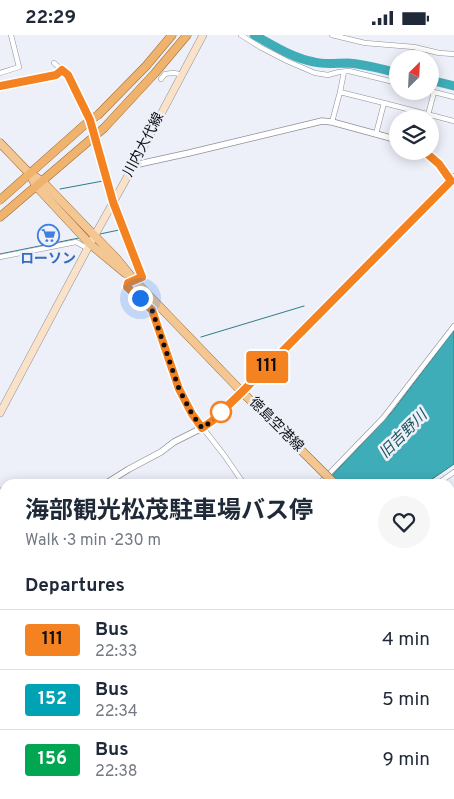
<!DOCTYPE html>
<meta charset="utf-8">
<style>
:root{--surface:#fff;--page:#f6f6f7;--text:#1f2937;--muted:#747a83;--line:#e0e1e3}
body{margin:0;font-family:Overpass,"Noto Sans JP",sans-serif;background:var(--page);color:var(--text);height:100vh;display:flex;flex-direction:column;font-size:19px;white-space:nowrap}
*{box-sizing:border-box;margin:0}
p{font-size:16px;color:var(--muted)}
.icon{flex:none;width:28px;height:28px;fill:none;stroke:currentColor;stroke-width:2;stroke-linecap:round;stroke-linejoin:round}
.map{position:relative;flex:1;overflow:hidden}
.panel{position:absolute;left:0px;top:444px;width:455px;height:321px;display:flex;flex-direction:column;background:var(--surface);border-radius:15px 15px 0 0;box-shadow:0 2px 12px #0003}
.panel>*{flex:none}
.badge{padding:0 10px;border-radius:4px;font-size:18px;line-height:32px}
.needle{width:32px;rotate:24deg}
.fabs{position:absolute;left:389px;top:15px;display:grid;gap:10px}
.fabs a{display:grid;place-items:center;width:50px;height:50px;border-radius:50%;background:var(--surface);box-shadow:0 2px 12px #0003;font-size:25px}
.you{position:absolute;width:25px;height:25px;margin:-12px;border:4px solid #fff;border-radius:50%;background:#1a73e8;box-shadow:0 0 0 8px #1a73e833}
.map>.badge{position:absolute;translate:-50% -50%;box-shadow:0 0 0 2px #fff}
h2{padding:0 25px;font-size:19px;line-height:45px}
.round{display:grid;place-items:center;flex:none;width:52px;height:52px;border-radius:26px;background:var(--page)}
.overview{display:flex;align-items:center;justify-content:space-between;height:85px;padding:0 25px}
h1{font-size:24px;font-weight:700;line-height:38px}
ul{padding:0;list-style:none}
li{display:flex;align-items:center;gap:15px;height:60px;padding:0 25px;border-top:1px solid var(--line)}
li div{flex:1}
li b{display:block;font-size:19px}
li em{font-style:normal}
li .badge{min-width:55px;font-weight:700;text-align:center}
.status{display:flex;justify-content:space-between;align-items:center;height:35px;padding:0 25px;background:var(--surface);direction:ltr}
.status svg{height:14px;fill:currentColor}
.map>svg:first-child{display:block}
</style>
<div class="status"><b>22:29</b><svg viewBox="0 0 49 12"><path d="M0 12V9h3v3zM5 12V6h3v6zM10 12V3h3v9zM15 12V0h3v12zM26 1h20v11H26zM47 4h2v5h-2z"/></svg></div>
<div class="map">
<svg width="454" height="764" viewBox="0 0 454 764">
<rect width="100%" height="100%" fill="#edeff9"/>
<path fill="#3fadb8" stroke="#307d86" d="M454 295V429L425 449H324L392 377Z
M5 680V760H79L68 764H0V682Z"/>
<g fill="none" stroke-linecap="round" stroke-linejoin="round">
<path stroke="#307d86" stroke-width="1" d="M60 154 103 146
M100 199 119 195
M0 219 79 203
M201 302 304 271
M450 511 454 512
M450 654 454 655
M450 733 454 734
M186 760 195 764
M271 760 274 764"/>
<path stroke="#3fadb8" stroke-width="9" d="M254 0C273 10 292 23 314 27 326 30 336 28 348 28 365 29 381 34 398 38
M430 45 454 51"/>
<defs>
<path id="minor" d="M241 0 260 12 287 26 315 38 328 40 339 37 349 36 398 48
M332 0 365 8 414 12 439 18 454 19
M54 28 68 40 90 85 113 167 142 242 129 248 127 251 152 275 179 354 192 379 224 420 244 449
M0 38 19 32 11 0
M161 44 165 39C172 38 175 37 181 40
M0 51 56 40 62 35
M430 56 454 62
M340 57 344 37
M427 84 434 57
M332 87 340 57 384 68
M376 99 384 68 454 86
M0 222 76 207 87 213
M319 449 383 383 454 291
M437 449 454 437
M450 507 454 509
M450 584 454 585
M450 649 454 650
M0 657 5 656
M450 736 454 737
M227 760 229 764
M120 764 129 760"/>
<path id="tertiary" d="M424 116 439 129 451 146
M135 128 139 129 189 118 322 86 332 87 398 105
M105 449 129 434 161 417 174 407 202 393 212 386 242 357 454 142
M0 456 5 458"/>
<path id="secondary" d="M0 378 90 209 135 128 203 0"/>
<path id="primary" d="M0 108 30 139 36 151 90 209 125 238
M30 139 42 146 117 224 134 245 242 357 311 425
M450 556 454 558"/>
<path id="trunk" d="M0 165 90 85 98 80 146 31 172 0
M0 182 104 93 155 38 187 0"/>
</defs>
<use href="#minor" stroke="#8f919a" stroke-width="5.5"/>
<use href="#tertiary" stroke="#8f919a" stroke-width="7"/>
<use href="#secondary" stroke="#8f919a" stroke-width="8"/>
<use href="#primary" stroke="#9f6d36" stroke-width="9"/>
<use href="#trunk" stroke="#9f6d36" stroke-width="9"/>
<use href="#minor" stroke="#fff" stroke-width="4.5"/>
<use href="#tertiary" stroke="#fff" stroke-width="5.5"/>
<use href="#secondary" stroke="#fae2c9" stroke-width="7"/>
<use href="#primary" stroke="#f4c692" stroke-width="8"/>
<use href="#trunk" stroke="#f0b36e" stroke-width="8"/>
<defs>
<path id="primary-bridge" d="M311 425 335 449"/>
</defs>
<use href="#primary-bridge" stroke="#9f6d36" stroke-width="9" stroke-linecap="butt"/>
<use href="#primary-bridge" stroke="#f4c692" stroke-width="8"/>
</g>
<g fill="none" stroke-linecap="round" stroke-linejoin="round">
<defs>
<path id="line" d="M0 51 56 40 62 35 68 40 90 85 113 167 142 242 128 248 127 252 152 275 179 354 192 379 202 393 212 386 242 357 451 146 439 129 424 116"/>
</defs>
<use href="#line" stroke="#fff" stroke-width="11"/>
<use href="#line" stroke="#f58220" stroke-width="8"/>
<path stroke="#0d0e11" stroke-width="5" stroke-dasharray="0 9" d="M140 263 152 275 179 354 192 379 202 393 212 386 222 376 221 377"/>
</g>
<defs>
<symbol id="supermarket-ring" viewBox="-11 -11 22 22"><circle r="9.5" fill="#edeff9" stroke="#3f7fe0" stroke-width="1.5"/><path d="M-6-5.5h2.5l.6 2H6L4.5 2H-2.5L-4.4-4H-6ZM-1.5 3.2a1.3 1.3 0 1 0 .1 0ZM3 3.2a1.3 1.3 0 1 0 .1 0Z" fill="#3f7fe0"/></symbol>
</defs>
<g fill-rule="evenodd">
<use href="#supermarket-ring" x="36" y="188" width="25" height="25"/>
</g>
<circle fill="#fff" stroke="#f58220" stroke-width="2.5" cx="221" cy="377" r="10"/>
<g text-anchor="middle" dominant-baseline="central" stroke-width="5" stroke-linejoin="round" paint-order="stroke">
<g font-size="14" fill="#0d0e11" stroke="#edeff9">
<text transform="translate(144 110) rotate(-62)">川内大代線</text>
<text transform="translate(276 390) rotate(45)">徳島空港線</text>
</g>
<g font-size="14" font-weight="bold" fill="#366cbe" stroke="#edeff9">
<text x="48" y="224">ローソン</text>
</g>
<g font-size="15" font-style="italic" fill="#1b585e" stroke="#edeff9">
<text transform="translate(404 400) rotate(-45)">旧吉野川</text>
</g>
</g>
</svg>
<div class="fabs">
<a><svg class="needle" viewBox="-14 -14 28 28"><path d="M0-13l5 13h-10z" fill="#e53935"/><path d="M0 13l5-13h-10z" fill="#747a83"/></svg></a>
<a><svg class="icon" aria-label="layers" viewBox="0 0 24 24"><path d="M12 4l9 5-9 5-9-5zM3 14l9 5 9-5"/></svg></a>
</div>
<div class="you" style="left:140px;top:263px"></div>
<b class="badge" style="left:267px;top:332px;background:#f58220;color:#111">111</b>
<section class="panel">
<div class="overview"><div><h1>海部観光松茂駐車場バス停</h1><p>Walk · 3 min · 230 m</p></div><a class="round"><svg class="icon" aria-label="heart" viewBox="0 0 24 24"><path d="M12 20l-8-8c-3-5 5-10 8-4 3-6 11-1 8 4z"/></svg></a></div>
<h2>Departures</h2>
<ul>
<li><span class="badge" style="background:#f58220;color:#111">111</span><div><b>Bus</b><p>22:33</p></div><em>4 min</em></li>
<li><span class="badge" style="background:#00a3b4;color:#fff">152</span><div><b>Bus</b><p>22:34</p></div><em>5 min</em></li>
<li><span class="badge" style="background:#00a651;color:#fff">156</span><div><b>Bus</b><p>22:38</p></div><em>9 min</em></li>
</ul>
</section>
</div>
